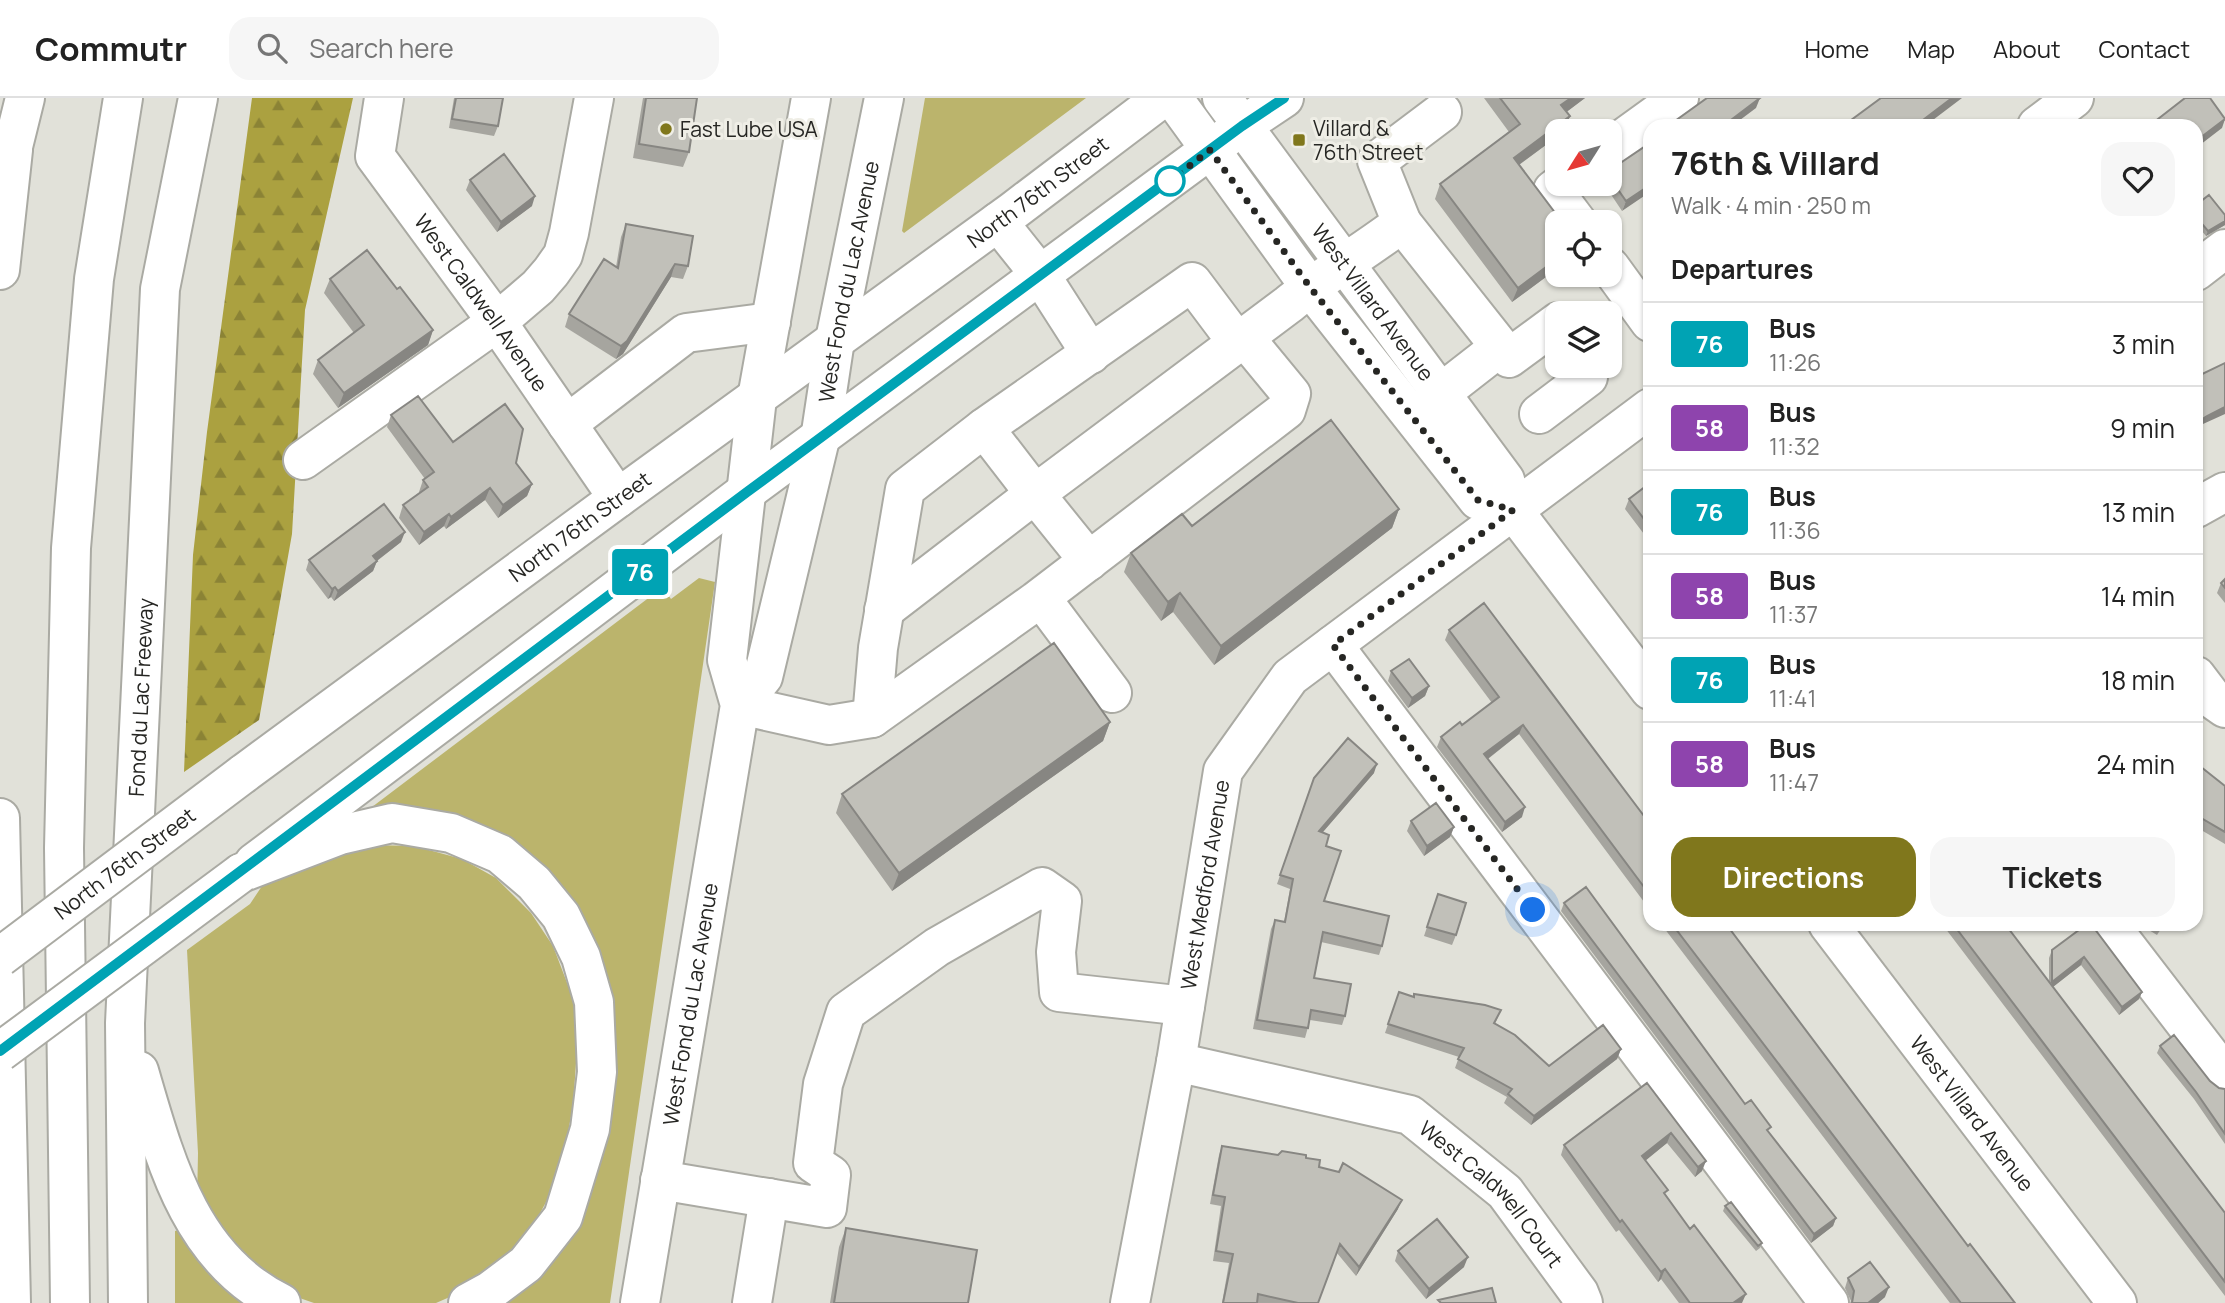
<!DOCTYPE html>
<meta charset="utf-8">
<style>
:root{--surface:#fff;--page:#f6f6f6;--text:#222;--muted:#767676;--line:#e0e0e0;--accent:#80771c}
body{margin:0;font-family:Manrope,sans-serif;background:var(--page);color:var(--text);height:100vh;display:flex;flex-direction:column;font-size:26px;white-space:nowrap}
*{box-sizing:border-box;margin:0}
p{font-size:23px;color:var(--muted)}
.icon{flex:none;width:38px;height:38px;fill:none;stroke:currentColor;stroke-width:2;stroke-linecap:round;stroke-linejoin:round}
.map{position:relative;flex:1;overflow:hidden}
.panel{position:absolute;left:1643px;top:21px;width:560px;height:812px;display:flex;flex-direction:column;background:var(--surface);border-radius:21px;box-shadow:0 2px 5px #0004}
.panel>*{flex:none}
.badge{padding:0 14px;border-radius:5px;font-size:24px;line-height:46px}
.needle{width:46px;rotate:233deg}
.buttons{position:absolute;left:1545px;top:21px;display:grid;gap:14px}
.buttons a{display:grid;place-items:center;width:77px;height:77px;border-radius:14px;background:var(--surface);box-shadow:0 2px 5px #0004;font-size:35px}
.you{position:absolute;width:35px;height:35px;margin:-18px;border:5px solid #fff;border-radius:50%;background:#1a73e8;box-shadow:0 0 0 10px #1a73e833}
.map>.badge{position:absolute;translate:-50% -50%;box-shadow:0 0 0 4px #fff}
h2{padding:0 28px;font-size:26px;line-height:63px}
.round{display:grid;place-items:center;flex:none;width:74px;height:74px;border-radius:21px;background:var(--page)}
.overview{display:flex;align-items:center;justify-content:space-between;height:119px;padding:0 28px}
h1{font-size:33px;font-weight:700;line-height:52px}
.primary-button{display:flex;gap:14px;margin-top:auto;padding:14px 28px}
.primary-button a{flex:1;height:80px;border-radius:21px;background:var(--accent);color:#fff;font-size:28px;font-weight:700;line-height:80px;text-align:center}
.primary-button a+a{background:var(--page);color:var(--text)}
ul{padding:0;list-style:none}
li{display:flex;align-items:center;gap:21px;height:84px;padding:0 28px;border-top:2px solid var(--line)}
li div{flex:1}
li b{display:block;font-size:26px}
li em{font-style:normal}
li .badge{min-width:77px;font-weight:700;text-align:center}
header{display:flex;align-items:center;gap:42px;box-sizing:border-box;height:98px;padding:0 35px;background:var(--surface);border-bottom:2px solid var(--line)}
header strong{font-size:33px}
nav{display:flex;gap:38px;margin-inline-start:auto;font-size:24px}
.search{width:490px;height:63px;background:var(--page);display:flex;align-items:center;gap:18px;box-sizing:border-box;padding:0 24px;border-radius:21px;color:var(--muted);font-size:26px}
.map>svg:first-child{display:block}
</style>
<header>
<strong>Commutr</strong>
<div class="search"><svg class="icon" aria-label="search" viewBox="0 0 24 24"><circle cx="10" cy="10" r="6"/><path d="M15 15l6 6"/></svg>Search here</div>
<nav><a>Home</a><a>Map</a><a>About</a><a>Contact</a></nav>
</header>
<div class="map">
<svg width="2225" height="1205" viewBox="0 0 2225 1205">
<defs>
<pattern id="forest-firs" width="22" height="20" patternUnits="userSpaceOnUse" patternTransform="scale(1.75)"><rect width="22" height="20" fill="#aba140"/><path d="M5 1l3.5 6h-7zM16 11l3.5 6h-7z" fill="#8b8335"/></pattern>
</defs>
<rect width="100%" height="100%" fill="#e1e1d9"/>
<path fill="#bbb46c" d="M925 0H1086L904 135 902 133Z
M699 480 715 484 610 1205H498L529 1180 603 994 554 796 376 714 372 709 663 489 671 501Z
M370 747 414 748 462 761 496 780 531 815 553 848 574 903 577 951 573 1008 565 1050 553 1091 530 1134 507 1162 475 1188 436 1205H314L288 1196 254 1177 197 1106 198 1055 187 852 250 806 264 785 282 773Z
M179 1132C197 1160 216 1188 245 1205H175V1133Z"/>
<path fill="url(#forest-firs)" d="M252 0H353L305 212 292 436 259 622 184 674 193 457 207 334Z"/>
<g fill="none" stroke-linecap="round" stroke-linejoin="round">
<defs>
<g id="minor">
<path id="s1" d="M384 0 375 58 497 224 618 400"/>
<path d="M1173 0 1310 189 1478 402 1513 412"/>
<path id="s2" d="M1222 0 1505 382 1513 412 1650 592"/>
<path d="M2037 28 2074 0"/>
<path d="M1610 50 1679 0"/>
<path d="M1561 86 1553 92 1577 124"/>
<path d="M998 124 1041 178 1091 256"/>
<path d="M1402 125 1509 260 1558 224"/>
<path d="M1610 169 1650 224"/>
<path d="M2196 173 2225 151"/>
<path d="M1237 244 1192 184 984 330 1035 396 1289 206C1324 177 1365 153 1402 125L1377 63 1442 14"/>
<path d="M1441 295 1500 249"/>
<path d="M1539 316 1588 279 1579 268"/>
<path d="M567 326 686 235 771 224"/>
<path d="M303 362 497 224 538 189 551 174 563 157 569 135 594 0"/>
<path d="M2196 410 2225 394"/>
<path d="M1041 500 1112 595"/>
<path d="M884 512 1035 396 1089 463"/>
<path d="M1333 547 1829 1205"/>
<path d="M2196 578 2215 603 2225 610"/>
<path d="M740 607 829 627 872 620 1036 503 1286 312 1291 296 1244 239"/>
<path id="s3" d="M740 607 763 579 820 341 835 242 884 0"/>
<path d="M872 620 878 550 905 391 984 330"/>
<path id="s4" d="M1828 826 2117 1205"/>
<path d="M2109 826 2225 977"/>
<path id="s5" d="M1176 964 1410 1017 1505 1094 1579 1195 1583 1205"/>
<path d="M660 1082 827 1110 831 1077 813 1065 823 986 846 914 937 849 1042 789 1062 803 1056 854 1059 894 1185 908"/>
<path id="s6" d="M640 1205 740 607 727 562 757 300 811 0"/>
<path d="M752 1205 769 1100"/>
<path id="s7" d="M1130 1205 1176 964 1223 673 1290 579 1650 310"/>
</g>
<g id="major">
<path id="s8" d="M243 676 618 400 1013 113 1162 0"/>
<path d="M254 765 747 393 1242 28 1284 0"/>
</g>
<g id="highway">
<path d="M6 77 25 0"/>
<path d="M0 172 13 52"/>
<path d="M0 720 11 1205"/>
<path d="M241 775 340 737 392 725 451 735 500 756 534 785 561 818 581 859 594 904 597 974 590 1031 563 1119 526 1166 490 1193 468 1205"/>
<path d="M139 973C165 1062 190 1161 281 1205"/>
<path d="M70 1205 64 750 71 450 94 181 123 0"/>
<path id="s9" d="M128 1205 125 925 160 191 198 0"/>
</g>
</defs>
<use href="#minor" stroke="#aaaaa3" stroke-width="42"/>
<use href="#major" stroke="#aaaaa3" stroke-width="42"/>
<use href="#highway" stroke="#aaaaa3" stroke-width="42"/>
<use href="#minor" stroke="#fff" stroke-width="38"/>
<use href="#major" stroke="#fff" stroke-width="38"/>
<use href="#highway" stroke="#fff" stroke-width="38"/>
<defs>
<g id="major-bridge">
<path id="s10" d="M0 859 243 676"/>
<path d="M0 954 241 775"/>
</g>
</defs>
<use href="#major-bridge" stroke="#aaaaa3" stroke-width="42" stroke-linecap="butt"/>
<use href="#major-bridge" stroke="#fff" stroke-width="38"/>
</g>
<path fill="#a6a59f" d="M454 0H503L498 28 494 38 449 30Z
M643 0H697L689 54 683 69 633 60Z
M1484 0H1585L1566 14 1570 18 1564 33H1558V38L1519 67 1558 124V170L1512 204 1435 101 1440 86 1509 34Z
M1650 45 1622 113 1604 86H1610V72Z
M470 82 532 108 497 134 466 92Z
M2196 107 2225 117V127L2206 138 2196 126Z
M626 126 688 168 683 181 671 179 623 256 616 261 565 229 569 216 616 169 621 139Z
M330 181 397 191 433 232 428 247 338 310 313 276 318 262 354 235 324 195Z
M391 317 453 344 516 365 532 386 527 398 498 420 485 402 446 431 444 428 419 447 399 420 403 407 419 395V394L423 382 425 381 387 329Z
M1650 385V444L1625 411 1629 401Z
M1399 411 1392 430 1214 567 1173 514 1161 523 1124 474 1131 455Z
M401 444 377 463 373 473 334 503 331 499 328 501 306 472 309 462Z
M2225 481V505L2217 495 2221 485Z
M1449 532 1650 726V812L1519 636 1488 661 1522 719 1502 734 1437 649 1441 639 1462 627 1492 605 1445 542Z
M1391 573 1429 588 1425 598 1408 610 1388 583Z
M1110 624 1103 643 892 793 836 715 842 696Z
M2196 665 2225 688V746L2196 729Z
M1374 675 1323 734 1326 748 1324 803 1382 848 1379 857 1321 844 1314 880 1345 918 1342 927 1310 922 1305 940 1253 931 1271 831 1275 822 1284 824 1290 791 1277 786 1314 680Z
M1411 723 1454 729 1450 739 1424 758 1407 733Z
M1438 796 1456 837 1452 847 1424 838Z
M1564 805 1745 1006 1836 1120 1833 1128 1811 1145 1561 813Z
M1661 826H1726L1968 1148 2015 1205H1950Z
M1942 826H2005L2049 884V860L2052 852 2087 826 2142 894 2139 901 2119 917 2081 867 2053 889 2225 1115V1198Z
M2139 826H2164L2157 837Z
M1399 894 1414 899 1501 912 1495 926 1549 968 1621 951 1617 961 1531 1027 1504 1005 1507 999 1455 970 1459 959 1385 935Z
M2160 948 2219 990 2225 991V1046L2194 1001 2157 955Z
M1647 985 1702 1073 1695 1079 1667 1045 1645 1062 1666 1097 1742 1205H1679L1661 1181 1658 1184 1619 1132 1616 1134 1561 1057 1564 1047Z
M1222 1048 1278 1057 1306 1060 1319 1069 1398 1111 1356 1178 1337 1155 1318 1205H1222L1229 1165 1213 1163 1221 1108 1210 1106 1219 1057Z
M1725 1108 1762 1145 1760 1150 1756 1153 1723 1113Z
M846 1130 968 1205H830L839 1149Z
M1398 1153 1464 1169 1426 1201 1395 1163Z
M1848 1180 1885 1199 1878 1205H1850L1851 1203 1845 1190Z"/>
<path fill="#878682" d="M1571 0H1585L1556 22 1561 7Z
M1760 0 1756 10 1732 28H1723Z
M1952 0H1962L1925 28H1915Z
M1570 18 1564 33H1558V38L1509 74 1514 60Z
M2225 21 2222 30 2196 50V43Z
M1650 85V94L1622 113 1626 103Z
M535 98 532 108 497 134 501 124Z
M2225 123V127L2206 138 2208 133Z
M1558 160V170L1512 204 1518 190Z
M675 166 671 179 623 256 616 261 621 248Z
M433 232 428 247 338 310 344 295Z
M2225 309V316L2203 326 2196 332V325L2207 318Z
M532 386 527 398 498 420 503 407Z
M490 390 485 402 446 431 451 419Z
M1399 411 1392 430 1214 567 1221 548Z
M449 416 444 428 419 447 424 434Z
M405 434 401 444 370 468 373 458Z
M377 463 373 473 334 503 338 493Z
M335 489 331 499 328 501 332 491Z
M1180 495 1173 514 1161 523 1168 504Z
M1429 588 1425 598 1408 610 1412 600Z
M1110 624 1103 643 892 793 899 775Z
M1523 627 1519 636 1481 666 1484 656Z
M1377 666 1374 675 1315 743 1319 733Z
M1525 709 1522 719 1502 734 1505 724Z
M1454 729 1450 739 1424 758 1427 748Z
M2084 859 2081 867 2049 892 2052 884Z
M2142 894 2139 901 2119 917 2122 909Z
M1621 951 1617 961 1531 1027 1534 1018Z
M1671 1035 1667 1045 1639 1068 1642 1058Z
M1706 1063 1702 1073 1695 1079 1698 1069Z
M1402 1102 1398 1111 1356 1178 1359 1169Z
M1836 1120 1833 1128 1811 1145 1814 1136Z
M1468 1159 1464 1169 1426 1201 1429 1191Z
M1665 1171 1661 1181 1658 1184 1661 1174Z
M1889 1189 1885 1199 1878 1205H1868Z
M1746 1196 1742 1205H1733Z"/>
<path fill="#c1c0b9" stroke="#878682" stroke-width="2" d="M456 0H503L498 28 452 21Z
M646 0H697L689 54 639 46Z
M1500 0H1571L1561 7 1570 18 1514 60 1562 124H1558V160L1518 190 1440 86 1520 26Z
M1707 0H1760L1723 28H1668Z
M1881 0H1952L1915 28H1843Z
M2185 0H2210L2225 21 2196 43V28H2149Z
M1650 45V87L1626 103 1610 80V72Z
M504 56 535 98 501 124 470 82Z
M2209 97 2225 117V123L2208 133 2196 119V107Z
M626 126 693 138 688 168 675 166 627 243 621 248 569 216 604 161 618 170Z
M367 152 397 191 400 189 433 232 344 295 318 262 364 227 330 181Z
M2225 265V309L2207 318 2196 325V279Z
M418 298 453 344 505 306 523 331 516 365 532 386 503 407 490 390 451 419 449 416 424 434 403 407 428 389 423 382 434 374 391 317Z
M1331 322 1399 411 1221 548 1180 495 1168 504 1131 455 1182 416 1192 428Z
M1650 385V429L1629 401Z
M384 406 405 434 373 458 377 463 338 493 335 489 332 491 309 462Z
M2225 481V490L2221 485Z
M1484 505 1650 726V797L1523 627 1484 656 1525 709 1505 724 1441 639 1460 624 1462 627 1499 599 1449 532Z
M1054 545 1110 624 899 775 842 696Z
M1409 561 1429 588 1412 600 1391 573Z
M1348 640 1377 666 1319 733 1329 737 1326 748 1341 753 1324 803 1389 818 1382 848 1323 834 1314 880 1351 886 1345 918 1311 912 1308 930 1257 922 1275 822 1285 824 1293 781 1280 777 1314 680Z
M2196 665 2225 688V734L2196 717Z
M1436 705 1454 729 1427 748 1411 723Z
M1586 789 1745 1006 1751 1002 1771 1029 1767 1032 1836 1120 1814 1136 1564 805Z
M1438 796 1466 805 1456 837 1427 829Z
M1672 826H1726L1968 1148 1970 1146 2015 1205H1961Z
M1953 826H2005L2225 1115V1184Z
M2087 826H2091L2142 894 2122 909 2084 859 2052 884V852Z
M2149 826H2163L2159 832Z
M1399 894 1414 899V896L1485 907 1501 912 1494 925 1515 937 1549 968 1603 927 1621 951 1534 1018 1508 996 1512 991 1458 961 1464 950 1388 926Z
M2174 937 2210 983 2219 990 2225 991V1036L2196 994 2160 948Z
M1647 985 1706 1063 1698 1069 1671 1035 1642 1058 1668 1092 1664 1095 1690 1131 1694 1127 1746 1196 1733 1205H1690L1665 1171 1661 1174 1622 1122 1620 1124 1564 1047Z
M1222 1048 1278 1057 1282 1053 1306 1057V1060L1320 1062 1319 1069 1339 1074 1343 1065 1402 1102 1359 1169 1340 1146 1318 1205H1298L1258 1196 1257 1205H1223L1233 1156 1216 1153 1225 1099 1213 1097Z
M1731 1104 1762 1145 1758 1148 1725 1108Z
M1437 1121 1468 1159 1429 1191 1398 1153Z
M846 1130 977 1152 968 1205H834Z
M1870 1164 1889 1189 1868 1205H1852L1854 1193 1848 1180Z
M1492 1190 1496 1205H1441L1438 1202Z"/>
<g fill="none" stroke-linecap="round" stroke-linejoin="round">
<defs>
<path id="line" d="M0 953 747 394 1242 28 1284 0"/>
</defs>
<use href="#line" stroke="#fff" stroke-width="16"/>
<use href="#line" stroke="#00a3b4" stroke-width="10"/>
<path stroke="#262623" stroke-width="7" stroke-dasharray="0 12.6" d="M1170 83 1210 52 1310 189 1478 402 1513 412 1333 547 1533 812"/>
</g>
<g fill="#80771c" stroke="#efeee6" stroke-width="2.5">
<circle cx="666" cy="31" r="7"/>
<rect x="1292" y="35" width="14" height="14" rx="3.5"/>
</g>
<circle fill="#fff" stroke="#00a3b4" stroke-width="3.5" cx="1170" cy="83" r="14"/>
<g text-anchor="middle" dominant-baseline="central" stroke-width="6" stroke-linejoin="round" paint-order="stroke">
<g font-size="21" fill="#262623" stroke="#efeee6" text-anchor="start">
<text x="1313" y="30">Villard &amp;<tspan x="1313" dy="24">76th Street</tspan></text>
<text x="680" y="31">Fast Lube USA</text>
</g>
<g font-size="21" fill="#262623" stroke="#efeee6">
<text stroke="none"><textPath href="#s8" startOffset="985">North 76th Street</textPath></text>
<text stroke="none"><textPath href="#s3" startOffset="441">West Fond du Lac Avenue</textPath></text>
<text stroke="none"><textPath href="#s2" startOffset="254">West Villard Avenue</textPath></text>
<text stroke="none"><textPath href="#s1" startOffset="240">West Caldwell Avenue</textPath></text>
<text stroke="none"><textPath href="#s8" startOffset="418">North 76th Street</textPath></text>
<text stroke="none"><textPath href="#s9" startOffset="606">Fond du Lac Freeway</textPath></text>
<text stroke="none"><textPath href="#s10" startOffset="156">North 76th Street</textPath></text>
<text stroke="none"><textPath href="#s7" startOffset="425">West Medford Avenue</textPath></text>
<text stroke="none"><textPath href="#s6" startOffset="303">West Fond du Lac Avenue</textPath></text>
<text stroke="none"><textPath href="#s4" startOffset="238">West Villard Avenue</textPath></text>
<text stroke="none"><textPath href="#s5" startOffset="354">West Caldwell Court</textPath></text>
</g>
</g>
</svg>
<div class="buttons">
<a><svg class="needle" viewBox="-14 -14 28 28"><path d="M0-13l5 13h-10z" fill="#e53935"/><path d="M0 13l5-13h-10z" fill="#767676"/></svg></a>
<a><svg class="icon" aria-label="locate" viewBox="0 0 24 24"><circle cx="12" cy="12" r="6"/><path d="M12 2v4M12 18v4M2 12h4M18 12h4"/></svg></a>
<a><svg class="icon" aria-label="layers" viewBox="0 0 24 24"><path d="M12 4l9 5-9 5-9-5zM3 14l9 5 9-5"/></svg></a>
</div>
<div class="you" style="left:1533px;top:812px"></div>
<b class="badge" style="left:640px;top:474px;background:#00a3b4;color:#fff">76</b>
<section class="panel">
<div class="overview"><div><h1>76th &amp; Villard</h1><p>Walk · 4 min · 250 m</p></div><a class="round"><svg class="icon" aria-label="heart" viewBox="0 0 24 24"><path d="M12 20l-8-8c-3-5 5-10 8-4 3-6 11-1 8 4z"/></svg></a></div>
<h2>Departures</h2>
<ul>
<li><span class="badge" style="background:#00a3b4;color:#fff">76</span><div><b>Bus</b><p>11:26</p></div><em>3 min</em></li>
<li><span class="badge" style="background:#8e44ad;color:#fff">58</span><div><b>Bus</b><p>11:32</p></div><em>9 min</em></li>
<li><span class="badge" style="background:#00a3b4;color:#fff">76</span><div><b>Bus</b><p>11:36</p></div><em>13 min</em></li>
<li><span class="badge" style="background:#8e44ad;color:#fff">58</span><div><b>Bus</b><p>11:37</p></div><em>14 min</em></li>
<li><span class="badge" style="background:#00a3b4;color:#fff">76</span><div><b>Bus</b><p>11:41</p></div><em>18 min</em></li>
<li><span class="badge" style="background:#8e44ad;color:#fff">58</span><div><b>Bus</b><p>11:47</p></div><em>24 min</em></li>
</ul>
<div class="primary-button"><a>Directions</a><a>Tickets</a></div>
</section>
</div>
